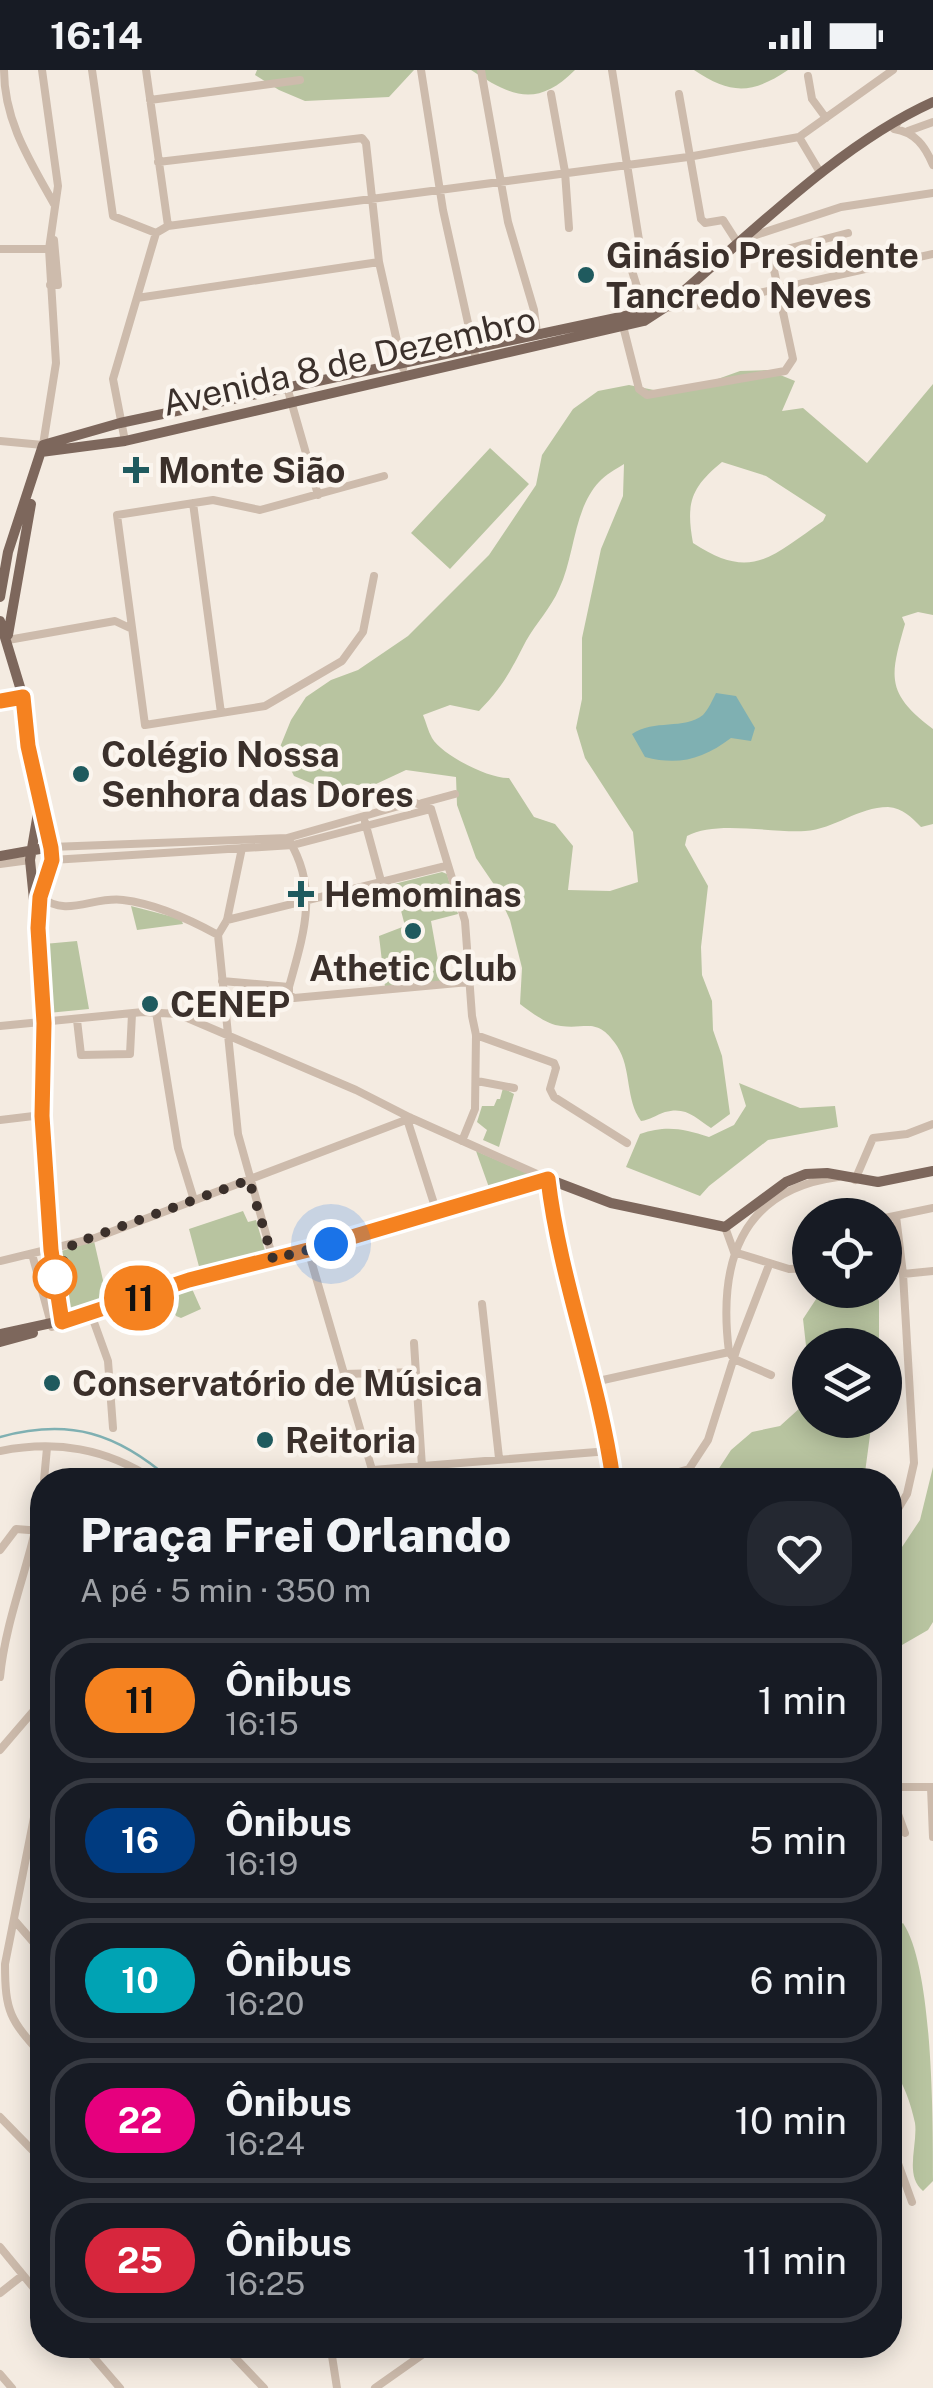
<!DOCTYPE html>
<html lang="pt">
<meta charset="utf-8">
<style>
:root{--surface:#171b24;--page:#242831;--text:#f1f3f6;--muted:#9ea1a6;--line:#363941}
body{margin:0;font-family:"Public Sans",sans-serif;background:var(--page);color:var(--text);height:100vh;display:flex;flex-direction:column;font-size:38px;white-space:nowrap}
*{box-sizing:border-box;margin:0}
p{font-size:32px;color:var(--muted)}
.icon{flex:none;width:55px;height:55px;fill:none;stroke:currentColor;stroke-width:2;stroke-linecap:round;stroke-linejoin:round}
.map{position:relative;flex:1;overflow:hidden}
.drawer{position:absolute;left:30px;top:1398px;width:872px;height:890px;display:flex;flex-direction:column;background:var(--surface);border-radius:40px;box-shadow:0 5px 25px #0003}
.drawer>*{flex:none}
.badge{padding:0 20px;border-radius:32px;font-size:35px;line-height:65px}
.tools{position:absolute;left:792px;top:1128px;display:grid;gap:20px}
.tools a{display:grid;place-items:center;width:110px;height:110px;border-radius:50%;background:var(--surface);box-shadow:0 5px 25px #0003;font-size:50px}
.you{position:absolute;width:50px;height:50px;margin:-25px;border:8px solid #fff;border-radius:50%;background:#1a73e8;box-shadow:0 0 0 15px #1a73e833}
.map>.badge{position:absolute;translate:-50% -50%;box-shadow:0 0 0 5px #fff}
.round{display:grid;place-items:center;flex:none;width:105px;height:105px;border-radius:40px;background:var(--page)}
.summary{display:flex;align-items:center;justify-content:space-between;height:170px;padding:0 50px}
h1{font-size:48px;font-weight:800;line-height:75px}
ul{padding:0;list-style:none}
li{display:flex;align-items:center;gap:30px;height:125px;margin:0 20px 15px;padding:0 30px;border:5px solid var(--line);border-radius:40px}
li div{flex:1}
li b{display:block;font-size:38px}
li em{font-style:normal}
li .badge{min-width:110px;font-weight:700;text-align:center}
.status{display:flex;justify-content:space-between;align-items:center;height:70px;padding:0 50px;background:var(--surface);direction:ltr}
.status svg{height:28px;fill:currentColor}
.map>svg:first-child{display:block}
</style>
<div class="status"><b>16:14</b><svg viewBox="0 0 49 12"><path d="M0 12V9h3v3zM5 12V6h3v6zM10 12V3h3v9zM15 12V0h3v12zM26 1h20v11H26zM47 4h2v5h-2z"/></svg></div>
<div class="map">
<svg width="933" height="2318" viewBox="0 0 933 2318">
<rect width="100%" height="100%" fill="#f4ebe1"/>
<path fill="#b8c4a0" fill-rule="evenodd" d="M257 0H414L389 27 305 31 279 20 255 5Z
M471 0H575C537 38 512 27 471 0Z
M694 0H788C751 25 730 24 694 0Z
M768 300 795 311 782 341 803 338 867 393 933 314V545L918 542 902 547 905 554C890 606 885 623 933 659V754L921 757C911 747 903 738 888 737 858 737 835 759 805 761 771 763 715 750 687 766L685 775 708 816 701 877 702 905 712 931 713 960 722 986 730 1044 711 1058C696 1048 686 1036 665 1042 656 1045 650 1050 641 1051 625 1029 632 999 617 976 597 946 586 960 561 956 548 955 530 942 520 934L522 898 510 850 493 813 476 788 457 735 456 707 406 700 376 714 320 717 294 706 280 677 291 650 306 627 331 610 358 600 408 566 489 485 536 415 542 385 573 339 598 321 629 315 659 321 687 320 740 301ZM722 392 766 406 826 445 823 451C772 486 752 512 693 473 686 434 690 418 722 392ZM624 394 623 426 601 479 582 568V629L576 658 585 688 633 762 638 812 610 821 568 820 573 776 555 754 534 747 509 708C489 709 442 685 432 668 428 661 426 652 423 645L450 635 479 641C503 617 511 600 526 571 536 553 551 538 559 519 575 486 573 440 599 412 605 405 616 399 624 394Z
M490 378 529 414 450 499 411 463Z
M442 802 447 804 458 844 431 851 442 913 385 917 379 866 405 856 394 814Z
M131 836 181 849 183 854 137 860Z
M77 871 89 939 48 943 44 874Z
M739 1013 800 1038 835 1036 838 1057 768 1070 709 1116 700 1126 626 1097 640 1064C667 1055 683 1059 709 1067L734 1055 746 1036Z
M503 1018 514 1024 499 1077 483 1070 487 1060 477 1052 482 1036H494L497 1029H500Z
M476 1081 529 1104 531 1108 527 1114 491 1123Z
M243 1141 248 1152 256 1150 266 1184 201 1204 189 1159Z
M94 1171 108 1232 65 1244 55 1183Z
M189 1212 201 1239 181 1248 176 1246 169 1232 167 1220Z
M822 1220H875L879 1231V1275H810V1350H872L864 1410H809L789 1403 777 1410H723L716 1403 731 1380 752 1362 780 1356 801 1337 810 1311 803 1249Z
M933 1397V1552L928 1560 902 1575 890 1571V1495L920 1450Z
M903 1853C933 1898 933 2048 933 2111L923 2121C904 2106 918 2074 915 2053 911 2034 903 2010 890 1995V1862Z"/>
<path fill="#7fb0b2" d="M716 623 736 626 755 658 751 671 731 668C703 689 679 696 645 687L632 664C654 649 684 660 703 645 708 640 713 629 716 623Z"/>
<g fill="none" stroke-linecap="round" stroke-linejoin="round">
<path stroke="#7fb0b2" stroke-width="2.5" d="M0 1367C70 1348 117 1363 171 1410"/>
<path stroke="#cdbbac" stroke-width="8" d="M4 0C4 51 30 91 54 134
M92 0 113 146 156 163
M146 0 168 156
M421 0 443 140 476 289
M481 0 508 152 534 240 537 263
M612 0 639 170 627 185 644 239
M808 6 812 29 826 48
M551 24 565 102 569 158
M679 24 701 149 705 153 723 150 739 175
M150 30 300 10
M899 50 894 59C915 62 925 76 933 95
M908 61 933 52
M799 67 821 104
M158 92 362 68 366 73 379 192 403 298
M156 163 168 156 688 87 799 67 893 0
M747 168 841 137 933 123
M0 179H49
M50 215H58L54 170
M137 228 379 192
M664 238 705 235 933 184
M623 256 639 319 647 325 785 301 793 289 771 186 775 182 848 163
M287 317 318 425
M0 371 43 375 56 293 49 179 58 116 42 0
M125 371 113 309 156 163
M193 433 221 643
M374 506 363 562 342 591 265 636 145 655 117 445 213 430 260 440 384 406
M8 570 115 551 132 559
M0 631 23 627
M422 733 455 724
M431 739 465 851 472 946 476 965 475 1039 462 1071
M365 752 381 811
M51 777 287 768 413 732 431 739
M52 790 293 775 431 739
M0 794 30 790
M41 827C66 848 94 826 123 830 157 834 189 849 218 865
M227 850 446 796
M218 865 238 1064 273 1189
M218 865 227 850 242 778
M222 911 289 917
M289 917V925L294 928 469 912
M289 917C303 866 319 821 290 772
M156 942 178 1078 194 1130
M77 950 81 985 130 984 132 944
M0 956 143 942 178 944 356 1020 411 1048 548 1109C561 1211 599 1308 613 1410
M476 965 554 993 556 998 550 1019 554 1027 627 1073
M477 1011 514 1018
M407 1049 437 1143
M0 1050 42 1045
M855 1110 873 1068 907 1064 933 1054
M885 1148 933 1138
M725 1157 734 1182
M308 1180 375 1410
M734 1182 789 1199 810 1198
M32 1184 52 1257
M0 1191 95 1168 411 1048
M903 1204 933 1201
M482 1234 499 1388
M91 1244 108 1291 113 1358
M414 1273 422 1397
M344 1304 416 1302
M771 1305 734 1289 729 1282C718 1195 739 1120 838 1107
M594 1312 729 1282
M0 1381C56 1370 106 1378 154 1410
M373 1400 609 1381
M44 1410 47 1378
M652 1410 689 1399 708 1370 737 1278 769 1195
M890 1452 907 1424 914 1393 903 1204 896 1146
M0 1480 16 1459 42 1461
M890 1601V1613
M0 1607C6 1544 34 1486 42 1424
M0 1680 42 1631
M42 1707 5 1894C5 1942 10 1950 42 1985
M890 1717H933
M931 1717 933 1767
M890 1722 905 1763
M31 1768 42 1779
M15 1851 42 1882
M0 2047 42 2090
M890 2071 912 2132
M0 2177 42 2228
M0 2223 23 2205
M83 2275 120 2318
M223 2275 264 2318
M325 2275 332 2286 337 2318
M0 2304 12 2318
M375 2318 436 2275"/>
<path stroke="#7d675c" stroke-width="10" d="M41 382 125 371 644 251 664 238C745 170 837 75 933 32
M0 527 8 482 43 375 120 353 663 238
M0 551 23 627 28 676 51 777C52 799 40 817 41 838
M8 565 31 434
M41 725 30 790 41 900 42 1045 45 1117 62 1252
M0 786 51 777
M0 1264 93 1244 189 1210 308 1180 548 1109 611 1133 725 1157 786 1112 806 1104 827 1103 878 1112 933 1101
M0 1272 33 1263"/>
</g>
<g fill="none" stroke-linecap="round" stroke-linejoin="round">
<defs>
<path id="line" d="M0 631 23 627 28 676 51 778 52 790 40 827 38 858 44 953 42 1046 51 1180 62 1252 189 1210 308 1180 548 1109C560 1211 599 1308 613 1410"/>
</defs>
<use href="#line" stroke="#fff" stroke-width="22"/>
<use href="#line" stroke="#f58220" stroke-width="15"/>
<path stroke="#3b302b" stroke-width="10" stroke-dasharray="0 18" d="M55 1207 73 1174 249 1110 273 1189 331 1174"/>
</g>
<g fill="#1f5a5e" stroke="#fbf5ee" stroke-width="4">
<circle cx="586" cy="205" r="10"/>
<path d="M131 385h10v10h10v10h-10v10h-10v-10h-10v-10h10z"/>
<circle cx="81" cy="704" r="10"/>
<path d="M296 809h10v10h10v10h-10v10h-10v-10h-10v-10h10z"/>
<circle cx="413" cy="861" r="10"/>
<circle cx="150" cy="934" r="10"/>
<circle cx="52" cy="1313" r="10"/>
<circle cx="265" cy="1370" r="10"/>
</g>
<circle fill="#fff" stroke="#f58220" stroke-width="5" cx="55" cy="1207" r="20"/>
<g text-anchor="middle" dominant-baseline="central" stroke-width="9" stroke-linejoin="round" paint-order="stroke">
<g font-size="35" font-weight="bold" fill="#3b302b" stroke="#fbf5ee" text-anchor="start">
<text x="606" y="185">Ginásio Presidente<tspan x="606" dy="40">Tancredo Neves</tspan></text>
<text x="158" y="400">Monte Sião</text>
<text x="101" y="684">Colégio Nossa<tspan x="101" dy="40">Senhora das Dores</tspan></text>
<text x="324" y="824">Hemominas</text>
<text x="413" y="898" text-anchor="middle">Athetic Club</text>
<text x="170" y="934">CENEP</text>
<text x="72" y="1313">Conservatório de Música</text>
<text x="285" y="1370">Reitoria</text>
</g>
<g font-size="35" fill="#3b302b" stroke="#fbf5ee">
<text transform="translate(349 291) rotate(-13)">Avenida 8 de Dezembro</text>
</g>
</g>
</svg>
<div class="tools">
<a><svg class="icon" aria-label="locate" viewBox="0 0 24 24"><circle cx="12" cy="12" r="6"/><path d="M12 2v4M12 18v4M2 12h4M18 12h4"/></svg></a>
<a><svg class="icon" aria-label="layers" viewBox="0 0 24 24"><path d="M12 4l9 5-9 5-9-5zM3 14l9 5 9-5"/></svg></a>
</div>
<div class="you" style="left:331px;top:1174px"></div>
<b class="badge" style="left:139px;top:1228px;background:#f58220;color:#111">11</b>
<section class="drawer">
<div class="summary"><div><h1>Praça Frei Orlando</h1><p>A pé · 5 min · 350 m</p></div><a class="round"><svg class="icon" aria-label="heart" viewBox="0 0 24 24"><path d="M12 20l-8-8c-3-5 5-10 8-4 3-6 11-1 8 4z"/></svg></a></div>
<ul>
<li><span class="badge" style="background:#f58220;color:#111">11</span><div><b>Ônibus</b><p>16:15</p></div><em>1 min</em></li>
<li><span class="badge" style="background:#003b80;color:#fff">16</span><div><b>Ônibus</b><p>16:19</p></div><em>5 min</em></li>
<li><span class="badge" style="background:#00a3b4;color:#fff">10</span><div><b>Ônibus</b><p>16:20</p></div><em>6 min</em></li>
<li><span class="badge" style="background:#e6007e;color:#fff">22</span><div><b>Ônibus</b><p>16:24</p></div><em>10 min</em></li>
<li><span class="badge" style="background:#d7263d;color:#fff">25</span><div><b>Ônibus</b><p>16:25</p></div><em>11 min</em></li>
</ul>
</section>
</div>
